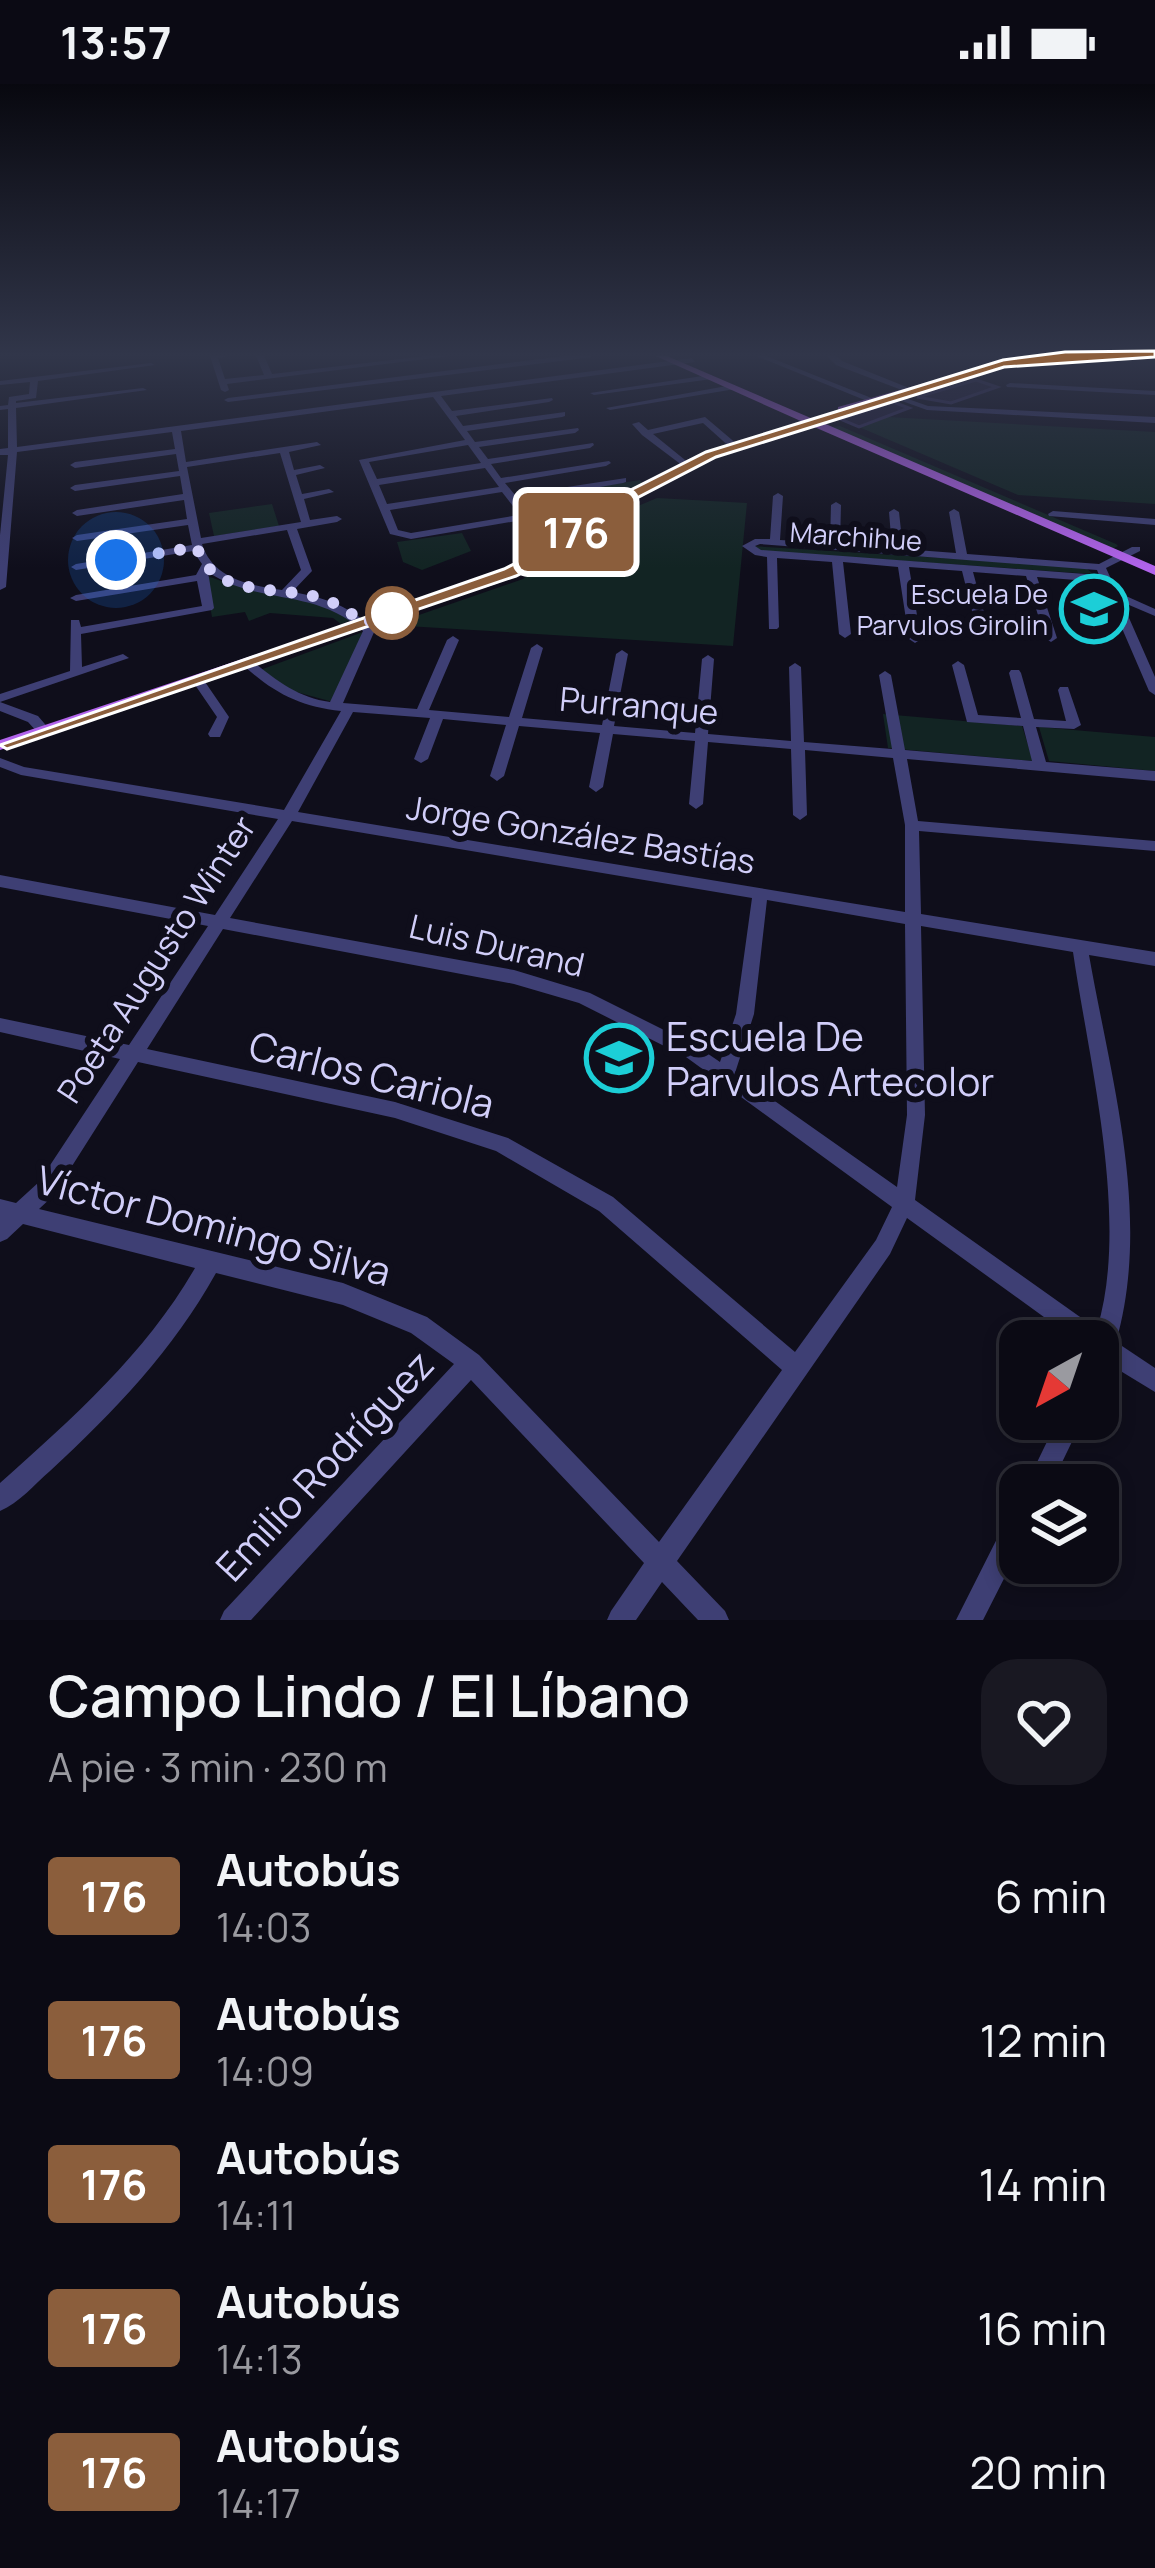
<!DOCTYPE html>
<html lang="es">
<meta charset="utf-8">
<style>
:root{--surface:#0b0a14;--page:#191822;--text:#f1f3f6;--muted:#9a9aa0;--line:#2b2b34}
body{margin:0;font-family:Manrope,sans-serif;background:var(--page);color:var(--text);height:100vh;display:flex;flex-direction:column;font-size:45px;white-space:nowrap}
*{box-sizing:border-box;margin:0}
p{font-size:39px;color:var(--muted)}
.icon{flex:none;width:66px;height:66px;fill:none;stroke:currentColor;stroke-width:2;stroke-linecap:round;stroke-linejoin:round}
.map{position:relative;height:1536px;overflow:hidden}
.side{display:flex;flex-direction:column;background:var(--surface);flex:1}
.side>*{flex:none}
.badge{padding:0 24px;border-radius:9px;font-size:42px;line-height:78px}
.needle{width:78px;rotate:220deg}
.tools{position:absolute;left:999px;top:1236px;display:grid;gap:24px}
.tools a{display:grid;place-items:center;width:120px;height:120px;border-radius:24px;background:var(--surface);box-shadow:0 6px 18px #0003,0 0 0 3px var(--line);font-size:60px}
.you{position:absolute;width:60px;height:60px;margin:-30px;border:9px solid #fff;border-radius:50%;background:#1a73e8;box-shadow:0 0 0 18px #1a73e833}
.map>.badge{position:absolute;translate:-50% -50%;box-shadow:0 0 0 6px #fff}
.round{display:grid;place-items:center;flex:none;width:126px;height:126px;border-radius:36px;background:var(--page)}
.overview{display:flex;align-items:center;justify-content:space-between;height:204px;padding:0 48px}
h1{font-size:57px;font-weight:600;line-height:90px}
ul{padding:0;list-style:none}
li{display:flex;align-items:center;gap:36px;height:144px;padding:0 48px}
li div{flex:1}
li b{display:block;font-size:45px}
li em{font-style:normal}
li .badge{min-width:132px;font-weight:700;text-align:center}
.status{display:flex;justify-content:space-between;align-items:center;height:84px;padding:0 60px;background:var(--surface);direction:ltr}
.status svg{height:33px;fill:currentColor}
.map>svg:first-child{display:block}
</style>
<div class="status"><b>13:57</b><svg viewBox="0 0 49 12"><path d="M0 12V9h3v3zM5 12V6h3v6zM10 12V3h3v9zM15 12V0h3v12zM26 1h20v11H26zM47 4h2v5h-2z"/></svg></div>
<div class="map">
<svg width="1155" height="1536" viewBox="0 0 1155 1536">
<rect width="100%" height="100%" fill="#0f0e1b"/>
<path fill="#122423" d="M888 333 1155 348V420L1018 411 859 343Z
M840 342 1116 460 1118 462 1112 465 831 343Z
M640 396 644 401 571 442 524 423 520 415Z
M657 414 747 419 733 562 390 541 523 495 607 435Z
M272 420 279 442 214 452 209 429Z
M462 449 471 467 422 486 403 478 397 458Z
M752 462 1085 483 1093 490 758 467Z
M210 493C258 511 307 509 351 536L341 540 333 534 270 529 249 537 245 528 212 533 205 494Z
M363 548 333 618 289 606 260 586Z
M883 630 1022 642 1033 677 888 664Z
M1039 643 1155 653V687L1049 677Z"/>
<path fill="#211c3a" stroke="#383163" stroke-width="3" d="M976 296 997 303 951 319 917 313Z
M893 318 909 324 859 343 840 335Z"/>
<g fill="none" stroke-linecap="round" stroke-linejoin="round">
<path fill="#3e3f74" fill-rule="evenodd" d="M209 269H245L218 274 225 295 264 291 255 269H263L272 290 451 269H473L227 300 229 306 225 308 221 306Z
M589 269 592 273 228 318 224 316 228 314Z
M749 269H759L879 317 872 319Z
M824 269H832L842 277 914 306 907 308 836 281Z
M692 274 695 278 441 312 452 327 552 314 553 316 549 318 456 332 463 342 565 328V332L562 333 467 347 475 358 578 344 579 346 575 349 479 363 488 375 593 359 594 361 590 364 491 380 501 394 609 377 611 379 606 382 505 399 515 411 626 394V398L623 399 519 417 522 422 580 446V450L576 451 534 434 411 455 390 450 359 376 465 356 433 313 181 347 186 378 317 358 321 361 289 368 294 386 320 381 325 384 296 391 302 410 329 405 334 408 304 415 310 436 337 432 342 435 337 438 297 445 312 487 292 508C325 513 351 523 375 546L343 619 417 625 447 556 453 552 459 556 429 626 509 633 531 564 537 560 543 564 522 634 602 641 616 570 622 566 628 570 614 642 695 649 702 575 708 571 714 575 708 650 791 657 789 583 795 579 801 583 804 658 892 665 879 591 885 587 891 591 905 666 1032 677 1023 642 967 638 952 581 958 577 964 581 978 631 1021 634 1009 589 1011 586H1019L1021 589 1034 635 1066 637 1058 606 1060 603H1068L1081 641 1074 645 1036 643 1046 678 1155 687V697L907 675 918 737 1155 757V767L919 747 921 830 1155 868V882L1089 871C1111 996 1152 1132 1116 1258L1155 1284V1308L1109 1280 1106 1288 1098 1291V1257H1077L907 1134 890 1170 677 1477 725 1527 729 1536H698L662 1498 636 1536H607L611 1527 644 1479 471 1296 251 1536H220L224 1527 454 1280 411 1249 343 1221 216 1189C173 1266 115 1327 50 1387 35 1400 19 1419 0 1427V1399C73 1334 146 1269 195 1184L23 1140 7 1155 0 1158V1115L16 1119 39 1098 120 975 0 948V934L129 961 208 842 0 803V791L215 831 278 735 21 691 0 683V674L24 683 284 726 341 627C299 623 270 607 240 578L246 574 250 575C274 595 298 614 330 618L363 547C313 503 259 522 208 488L214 524 212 526 81 550 82 583 123 570 129 574 0 618V610L70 587 71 536H79L81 543 202 522 197 497 76 517 70 514 76 511 196 491 202 480 193 467 76 486 71 483 76 480 192 461 188 441 77 457 72 454 77 451 187 435 184 416 77 432 72 429 77 426 183 410 180 392 75 407 70 404 75 401 179 387 176 370 75 384 70 381 75 378 175 365 172 348 17 368 6 503 0 506V451L8 371H0V365L8 364V325L0 326V322L8 321 9 313 29 310 30 298 0 301V297L151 279 155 281 38 297 36 314 16 317V319L143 304 147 306 16 324 17 363ZM468 361 481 379 377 395 369 378ZM280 369 301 438 201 454 187 383ZM485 384 499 403 387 420 379 401ZM502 408 516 426 525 430 411 449 398 446 390 426ZM287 446 301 486 282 506C249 501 213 495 202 460ZM353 628 430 634 414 675 421 679 428 675 443 635 506 641 490 692 497 697 504 692 519 642 600 649 589 703 596 708 603 703 613 650 695 657 689 720 696 725 703 720 708 658 791 665 793 731 800 736 807 731 805 666 893 674 905 741V828L298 728ZM292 737 752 814 736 930 720 978 698 963 590 909 514 886 230 834ZM767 816 905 840 907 1031 897 1103 735 989 754 930ZM921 842 1073 868C1089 978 1130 1137 1097 1245L915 1116 925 1031ZM223 845 514 900 579 919 686 973 892 1123 876 1156 795 1268 613 1113 508 1054 395 1018 147 965ZM138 978 395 1034 496 1067 599 1127 782 1286 659 1458 479 1271 427 1233 343 1199 39 1125 53 1112Z
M709 291H712V295L594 311 590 309Z
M1010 299 1155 307V311L1007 303 1006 301Z
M732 301H735V305L610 326 606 324Z
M891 309 928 322 1155 333V339L927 326 891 313Z
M705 333 738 361V365H732L703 339 653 350 690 380 692 382 687 385 642 351 632 340 639 338 648 346Z
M778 409 783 412 780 456 830 459 831 421 836 418 841 421 840 460 892 464 889 428 894 425 899 428 903 465 956 469 949 428 954 425 959 428 967 470 1099 480 1132 463H1140V467L1106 484 1117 508 1155 525V532L1122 518 1155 593V611L1149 607 1102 498 1037 493 1057 554 1051 558 1045 554 1026 492 973 488 989 547 983 551 977 547 962 487 909 483 921 555 915 559 909 555 898 483 843 478 851 550 845 554 839 550 832 478 777 474 779 543 777 545H769L767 473 755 471 742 462 755 455H770L773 412ZM760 460 1097 486 1099 491 761 466 755 462Z
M1053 427 1155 435V441L1049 432 1048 430Z
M197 591 201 592 229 633 220 653H210L208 650 217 633 191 595Z
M0 618 38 632 50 646 43 650 38 649 28 638 0 627Z
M1058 1335H1083L1051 1401H1026Z
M1020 1423V1463L983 1536H956L1011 1427Z"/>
<path fill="#b163eb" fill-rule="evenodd" d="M649 269H660L813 335 838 326V323L1012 275 1155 269V273L1012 281 859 323 821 338 1155 482V491L812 342 700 379 607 429 545 477 498 499 0 666V656L488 493 537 471 599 423 692 375 803 338Z"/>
</g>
<linearGradient id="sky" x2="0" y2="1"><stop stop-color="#08080f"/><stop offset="0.56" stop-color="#31364a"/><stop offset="1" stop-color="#31364a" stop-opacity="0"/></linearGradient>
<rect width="1155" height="484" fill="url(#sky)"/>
<path fill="#8b5e3c" stroke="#fff" stroke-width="3" d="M1155 267V273L1004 283 716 373 608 429 555 472 516 492 7 665 0 661 504 485 544 465 597 423 706 368 1003 276 1065 268Z"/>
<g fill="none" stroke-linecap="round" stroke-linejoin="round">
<path stroke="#d1cef9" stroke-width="12" stroke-dasharray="0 21.6" d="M116 476 197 463C211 512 275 503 313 512 332 516 348 526 363 539L400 527 392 529"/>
</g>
<defs>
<symbol id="school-ring" viewBox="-11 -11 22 22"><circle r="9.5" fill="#0f0e1b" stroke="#1cced7" stroke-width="1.5"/><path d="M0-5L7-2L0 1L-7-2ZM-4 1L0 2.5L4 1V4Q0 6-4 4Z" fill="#1cced7"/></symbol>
</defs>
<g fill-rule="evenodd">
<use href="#school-ring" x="1056" y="487" width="76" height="76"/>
<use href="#school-ring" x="581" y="936" width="76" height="76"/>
</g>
<circle fill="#fff" stroke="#8b5e3c" stroke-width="6" cx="392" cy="529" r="24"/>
<g text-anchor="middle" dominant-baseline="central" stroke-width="12" stroke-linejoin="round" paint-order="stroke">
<g font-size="27" fill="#d1cef9" stroke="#0f0e1b">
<text transform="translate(856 452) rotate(4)">Marchihue</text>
</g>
<g font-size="27" fill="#d1cef9" stroke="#0f0e1b" text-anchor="end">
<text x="1048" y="509">Escuela De<tspan x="1048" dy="31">Parvulos Girolin</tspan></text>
</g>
<g font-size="33" fill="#d1cef9" stroke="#0f0e1b">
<text transform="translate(639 621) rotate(5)">Purranque</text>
<text transform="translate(581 750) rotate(9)">Jorge González Bastías</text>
<text transform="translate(497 861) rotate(13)">Luis Durand</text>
<text transform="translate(156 875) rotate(-57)">Poeta Augusto Winter</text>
</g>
<g font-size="39" fill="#d1cef9" stroke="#0f0e1b" text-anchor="start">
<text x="666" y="952">Escuela De<tspan x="666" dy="45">Parvulos Artecolor</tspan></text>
</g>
<g font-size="39" fill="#d1cef9" stroke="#0f0e1b">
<text transform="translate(372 990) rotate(14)">Carlos Cariola</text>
<text transform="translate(214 1141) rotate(15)">Víctor Domingo Silva</text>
<text transform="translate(324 1381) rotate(-47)">Emilio Rodríguez</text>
</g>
</g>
</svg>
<div class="tools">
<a><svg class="needle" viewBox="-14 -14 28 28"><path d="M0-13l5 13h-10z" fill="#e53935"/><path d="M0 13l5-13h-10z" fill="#9a9aa0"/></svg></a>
<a><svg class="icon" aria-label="layers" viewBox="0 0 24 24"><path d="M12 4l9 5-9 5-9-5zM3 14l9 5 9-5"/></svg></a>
</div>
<div class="you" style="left:116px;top:476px"></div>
<b class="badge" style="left:576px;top:448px;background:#8b5e3c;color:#fff">176</b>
</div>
<section class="side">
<div class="overview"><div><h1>Campo Lindo / El Líbano</h1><p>A pie · 3 min · 230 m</p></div><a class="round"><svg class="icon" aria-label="heart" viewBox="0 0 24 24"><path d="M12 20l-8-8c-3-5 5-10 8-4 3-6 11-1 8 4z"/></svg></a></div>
<ul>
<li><span class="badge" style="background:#8b5e3c;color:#fff">176</span><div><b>Autobús</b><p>14:03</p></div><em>6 min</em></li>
<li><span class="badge" style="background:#8b5e3c;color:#fff">176</span><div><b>Autobús</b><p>14:09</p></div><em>12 min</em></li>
<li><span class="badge" style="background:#8b5e3c;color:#fff">176</span><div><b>Autobús</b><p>14:11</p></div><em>14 min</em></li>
<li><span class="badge" style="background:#8b5e3c;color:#fff">176</span><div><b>Autobús</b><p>14:13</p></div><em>16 min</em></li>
<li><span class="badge" style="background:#8b5e3c;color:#fff">176</span><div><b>Autobús</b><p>14:17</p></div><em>20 min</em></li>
</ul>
</section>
